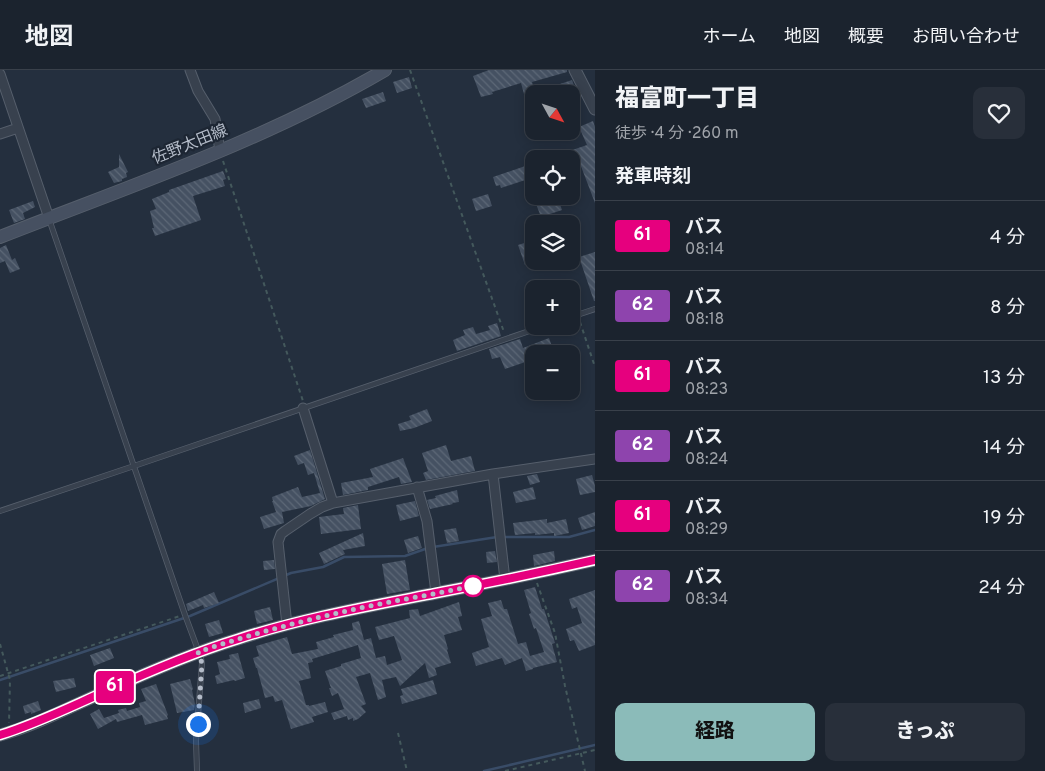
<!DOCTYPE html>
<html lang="ja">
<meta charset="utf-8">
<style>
:root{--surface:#1b232e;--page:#282f3a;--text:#f1f3f6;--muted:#a0a4aa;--line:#39404a;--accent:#8bbbb9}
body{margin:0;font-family:Overpass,"Noto Sans JP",sans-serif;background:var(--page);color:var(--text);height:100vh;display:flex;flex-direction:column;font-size:19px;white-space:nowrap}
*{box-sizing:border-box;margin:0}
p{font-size:16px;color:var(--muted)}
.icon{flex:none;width:28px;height:28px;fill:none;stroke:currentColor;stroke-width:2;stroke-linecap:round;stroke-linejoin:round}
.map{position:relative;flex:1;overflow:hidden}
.side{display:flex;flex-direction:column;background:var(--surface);width:450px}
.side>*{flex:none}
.badge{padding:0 10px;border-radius:4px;font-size:18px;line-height:32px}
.needle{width:32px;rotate:130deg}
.fabs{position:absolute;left:525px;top:15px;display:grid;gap:10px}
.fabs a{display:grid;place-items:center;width:55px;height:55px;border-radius:10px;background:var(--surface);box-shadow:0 2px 12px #0003,0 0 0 1px var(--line);font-size:25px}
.you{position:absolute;width:25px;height:25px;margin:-12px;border:4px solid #fff;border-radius:50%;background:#1a73e8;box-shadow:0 0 0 8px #1a73e833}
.map>.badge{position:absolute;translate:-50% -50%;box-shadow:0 0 0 2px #fff}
h2{padding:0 20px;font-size:19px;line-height:45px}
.round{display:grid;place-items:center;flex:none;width:52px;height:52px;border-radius:10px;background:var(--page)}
.head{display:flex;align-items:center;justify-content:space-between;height:85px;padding:0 20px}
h1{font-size:24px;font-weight:800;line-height:38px}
.action{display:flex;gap:10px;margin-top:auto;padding:10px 20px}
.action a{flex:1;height:58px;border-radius:10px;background:var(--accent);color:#111;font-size:20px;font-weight:800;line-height:58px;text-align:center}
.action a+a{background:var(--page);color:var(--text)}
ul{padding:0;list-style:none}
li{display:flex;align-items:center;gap:15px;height:70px;padding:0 20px;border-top:1px solid var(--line)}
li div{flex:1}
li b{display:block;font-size:19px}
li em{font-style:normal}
li .badge{min-width:55px;font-weight:700;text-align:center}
header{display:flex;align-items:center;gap:30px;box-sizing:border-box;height:70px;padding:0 25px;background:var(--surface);border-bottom:1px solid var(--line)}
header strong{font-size:24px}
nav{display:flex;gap:28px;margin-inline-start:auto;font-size:18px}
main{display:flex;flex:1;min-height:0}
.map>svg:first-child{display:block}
</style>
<header>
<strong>地図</strong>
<nav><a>ホーム</a><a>地図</a><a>概要</a><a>お問い合わせ</a></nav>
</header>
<main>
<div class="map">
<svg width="595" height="701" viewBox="0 0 595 701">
<defs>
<pattern id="building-back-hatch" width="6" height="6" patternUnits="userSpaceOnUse" patternTransform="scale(1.25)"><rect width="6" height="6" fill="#455162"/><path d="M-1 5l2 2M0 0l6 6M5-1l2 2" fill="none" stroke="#5d6877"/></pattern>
</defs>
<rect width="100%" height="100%" fill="#242f3e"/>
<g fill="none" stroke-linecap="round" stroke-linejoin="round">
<path stroke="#394c67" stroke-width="2.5" d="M502 467H569L595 460
M433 477 497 467
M0 610 190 546 291 503 323 497 344 487 405 486 428 478
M484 701 595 675"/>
</g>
<path fill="url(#building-back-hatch)" d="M489 0H567V2L532 12 536 24H534V41L532 42 527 24H524L521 13 492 22 493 24 481 27 473 6Z
M409 7 412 18 397 23 393 12Z
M572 10 576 21 566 24H560L557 15Z
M383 22 386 31 366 38 362 29Z
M593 51 595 57V133L579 91 571 94V89H549V88L587 75 579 57Z
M119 84 128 102 126 103 127 107 122 109V111L114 113 108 102 119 97Z
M534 93V107L501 118 500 115 496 116 493 107Z
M223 101 226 109 223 110 225 116 193 126 201 150 155 166 152 158H154L150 141 156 139 152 129 169 122V120Z
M488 124 492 136 476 141 472 129Z
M533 126H557L562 140 541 147Z
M33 131 35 137 23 143 25 149 14 153 9 140Z
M534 170V192L525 195 518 175Z
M6 175 12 190 15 188 20 199 10 203 5 191 0 193V178Z
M595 182V231H594L579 187Z
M497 253 501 266 457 281 453 270 465 265 463 260 473 257 476 264 490 260 488 256Z
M549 268 554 282 550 284H534V289L505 299 500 287 492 289 489 279 520 269 523 278Z
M427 339 432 351 414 358 400 361 398 354 411 350 409 346Z
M446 375 451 391 471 386 475 401 426 410 423 403 428 401 422 383Z
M310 380 325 429 311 436 282 442 284 453 264 459 260 447 276 442 272 431H273L272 427 298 417 302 427 320 423 314 403 308 405 304 393 298 395 294 386Z
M403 388 412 412 401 414 399 407 368 417V420L343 425 341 413 373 407 370 399Z
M537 404 540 412 530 415 527 406Z
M592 405 595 416V422L580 425 576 409Z
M533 417 536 429 516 433 513 422Z
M457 420 459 432 452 433 453 434 430 439 427 430 436 428 435 426Z
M415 431 419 446 400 451 396 435Z
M358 435 361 459 321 464 319 447 344 444 343 438Z
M595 442V456L582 460 578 448Z
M547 449V453L566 449 569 463 554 466V463L535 465V463L515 465 513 453Z
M456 458 459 471 447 473 444 460Z
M363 463 365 476 343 480 345 484 324 494 319 483Z
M418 466 422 478 408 483 404 470Z
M495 481 497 492 487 493 486 482Z
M554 481 555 491 534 496 533 485Z
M274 490 275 499 264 500 263 491Z
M405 490 410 520 387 524 382 494Z
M535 517 542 539H544L555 573 552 574 557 592 533 598V599L526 601 522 588 505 595 502 588 476 596 472 583 489 577 481 549 492 546 488 533 501 530 504 539H507L518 574 526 572 530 586 544 582 536 558 534 559 529 544 531 543 524 520Z
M595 520V575L579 581 574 570 570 571 566 559 582 553 577 537 572 539 569 529Z
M214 522 219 533 204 538 203 535 188 541 186 534Z
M459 532 462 546 458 547 462 560 444 565 448 579 447 580 451 593 435 598 437 605 429 608 425 593 400 616 396 607 382 610 386 627 378 630 370 603 356 607 366 634 361 636 366 642 358 649 353 651V648L348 650 347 646 334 650 331 643 344 639 338 623 332 626 329 618H331L325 601 341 596V594L361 588 358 575 312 589 313 592 308 593 311 608 299 611 306 635H309V636L325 632 328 642 312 647 314 652 291 659 282 630 275 632 273 626 265 628 257 598H256L253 588 259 586 256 576 287 567 292 584 318 579 316 572 334 567 333 565 353 560 352 553 359 551 364 570 371 568 376 588 385 586 387 595 402 590 394 566 379 570 375 557 410 548 409 540 418 539 420 546Z
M270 537 273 550 257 554 254 541Z
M219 550 223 563 209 567 205 554Z
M110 578 114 588 94 596 90 585Z
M238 583 245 608 235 611 234 610 217 614 215 606 220 604 217 592 230 589 229 585Z
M74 608 76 617 56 622 53 611Z
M190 609 193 619 192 620 195 634 194 640 177 643 170 614Z
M433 610 437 624 402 634 400 626 403 625 401 619Z
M156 614 168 645 167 646 168 649 145 655 142 645 117 652 116 649 98 659 90 644 99 639 104 648 119 643 118 640 126 638 127 641 140 637 139 633 146 631 141 619Z
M259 629 261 638 245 643 243 633Z
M38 631 41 640 31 644V642L25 644 23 636Z"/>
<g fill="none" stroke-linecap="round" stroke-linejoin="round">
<defs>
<path id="service" d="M49 149 185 545 201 588 202 593 196 671 197 701
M571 247 595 239
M0 441 134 396 544 256"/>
<path id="minor" d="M190 0 198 21 215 49 220 81
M0 4 49 148
M0 64 18 58
M303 338 333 433
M493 404 505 510
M417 417 427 451 436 523
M287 555 278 472 281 464 285 461 310 444 322 437 333 433 493 404 595 389"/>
<path id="tertiary" d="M575 0 595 39
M0 665C36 655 70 637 104 622 148 602 192 583 238 569 302 548 370 536 436 523 489 513 542 502 595 490"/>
<path id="secondary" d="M0 167C130 116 264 71 385 0"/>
</defs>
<use href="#service" stroke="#565f6c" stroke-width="6"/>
<use href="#minor" stroke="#565f6c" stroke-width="11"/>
<use href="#tertiary" stroke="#565f6c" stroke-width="13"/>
<use href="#secondary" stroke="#565f6c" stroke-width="14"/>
<path stroke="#44595c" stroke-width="2" stroke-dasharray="4 4" stroke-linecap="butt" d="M410 0 504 262
M223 91 303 331
M580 252 595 297
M537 513 555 563 565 616 585 701
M0 574 10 610 9 653
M0 606 180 546
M398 663 407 701
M505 701 595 680"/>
<use href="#service" stroke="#38414e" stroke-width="4.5"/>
<use href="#minor" stroke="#38414e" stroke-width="9"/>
<use href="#tertiary" stroke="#38414e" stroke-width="11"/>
<use href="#secondary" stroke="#465061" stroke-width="12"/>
</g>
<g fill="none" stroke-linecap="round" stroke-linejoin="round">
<defs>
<path id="line" d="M0 665C36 654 70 637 104 622 148 602 192 583 238 569 302 548 370 536 436 523 489 513 542 502 595 490"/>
</defs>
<use href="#line" stroke="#fff" stroke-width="11"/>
<use href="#line" stroke="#e6007e" stroke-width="8"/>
<path stroke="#b4bcc9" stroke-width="5" stroke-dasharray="0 9" d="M198 654 202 593 198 582C251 564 305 550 360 538 398 530 436 524 473 516"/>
</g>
<circle fill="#fff" stroke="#e6007e" stroke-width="2.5" cx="473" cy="516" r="10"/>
<g text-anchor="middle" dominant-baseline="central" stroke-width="4.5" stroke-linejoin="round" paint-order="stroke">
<g font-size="16" fill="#b4bcc9" stroke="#1d2633">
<text transform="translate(190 75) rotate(-22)">佐野太田線</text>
</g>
</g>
</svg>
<div class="fabs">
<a><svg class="needle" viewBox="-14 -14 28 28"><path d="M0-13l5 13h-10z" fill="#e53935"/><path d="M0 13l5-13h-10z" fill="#a0a4aa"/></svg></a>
<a><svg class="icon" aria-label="locate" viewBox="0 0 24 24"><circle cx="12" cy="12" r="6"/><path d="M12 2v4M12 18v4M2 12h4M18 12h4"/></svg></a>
<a><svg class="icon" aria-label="layers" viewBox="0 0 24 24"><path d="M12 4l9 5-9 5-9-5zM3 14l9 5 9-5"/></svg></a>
<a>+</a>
<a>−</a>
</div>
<div class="you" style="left:198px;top:654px"></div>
<b class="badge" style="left:115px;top:617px;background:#e6007e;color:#fff">61</b>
</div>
<section class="side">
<div class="head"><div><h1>福富町一丁目</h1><p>徒歩 · 4 分 · 260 m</p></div><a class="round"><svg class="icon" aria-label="heart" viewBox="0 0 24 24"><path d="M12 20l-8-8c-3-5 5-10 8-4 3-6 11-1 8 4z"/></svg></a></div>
<h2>発車時刻</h2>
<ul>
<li><span class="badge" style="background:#e6007e;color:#fff">61</span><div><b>バス</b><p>08:14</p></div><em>4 分</em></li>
<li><span class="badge" style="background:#8e44ad;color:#fff">62</span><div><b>バス</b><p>08:18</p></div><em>8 分</em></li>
<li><span class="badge" style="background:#e6007e;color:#fff">61</span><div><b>バス</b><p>08:23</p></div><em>13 分</em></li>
<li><span class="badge" style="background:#8e44ad;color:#fff">62</span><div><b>バス</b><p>08:24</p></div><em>14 分</em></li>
<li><span class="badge" style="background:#e6007e;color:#fff">61</span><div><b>バス</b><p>08:29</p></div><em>19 分</em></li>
<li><span class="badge" style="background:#8e44ad;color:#fff">62</span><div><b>バス</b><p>08:34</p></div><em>24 分</em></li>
</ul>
<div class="action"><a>経路</a><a>きっぷ</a></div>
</section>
</main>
